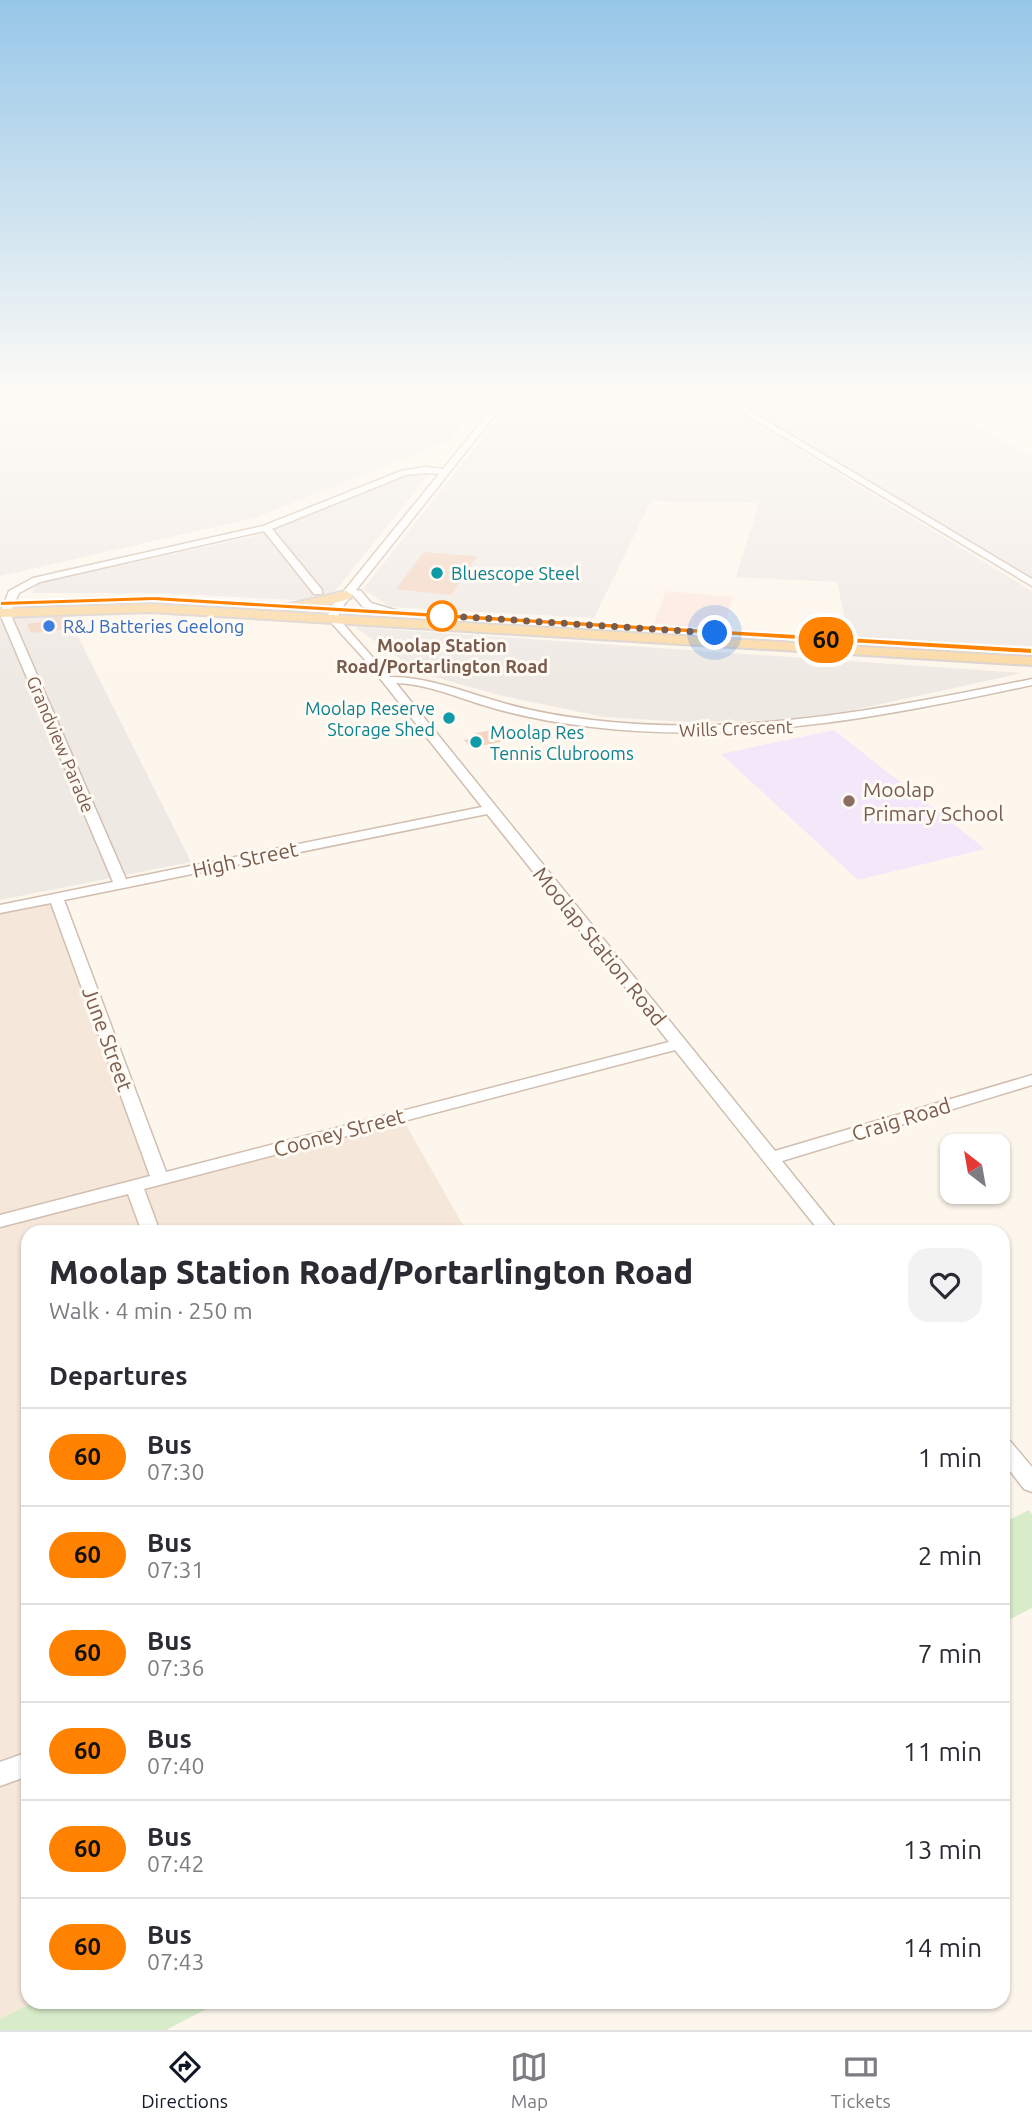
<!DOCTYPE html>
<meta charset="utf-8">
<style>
:root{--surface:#fff;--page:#f2f2f3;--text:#2b2b33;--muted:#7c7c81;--line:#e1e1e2;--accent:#111827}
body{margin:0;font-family:Ubuntu,sans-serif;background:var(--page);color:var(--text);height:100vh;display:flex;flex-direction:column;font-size:26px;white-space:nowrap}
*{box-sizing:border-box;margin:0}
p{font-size:23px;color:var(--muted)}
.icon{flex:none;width:38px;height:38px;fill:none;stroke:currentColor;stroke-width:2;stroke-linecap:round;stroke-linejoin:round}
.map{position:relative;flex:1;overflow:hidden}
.sheet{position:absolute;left:21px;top:1225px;width:989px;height:784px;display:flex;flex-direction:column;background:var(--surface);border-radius:21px;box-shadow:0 2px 5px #0004}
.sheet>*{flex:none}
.badge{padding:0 14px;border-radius:23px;font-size:24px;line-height:46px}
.needle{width:46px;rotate:329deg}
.tools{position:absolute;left:940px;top:1134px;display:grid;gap:14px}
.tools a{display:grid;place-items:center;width:70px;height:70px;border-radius:14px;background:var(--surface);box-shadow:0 2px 5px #0004;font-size:35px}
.you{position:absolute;width:35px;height:35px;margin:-18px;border:5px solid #fff;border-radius:50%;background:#1a73e8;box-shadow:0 0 0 10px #1a73e833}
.map>.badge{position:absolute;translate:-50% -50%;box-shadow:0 0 0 4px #fff}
h2{padding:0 28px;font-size:26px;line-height:63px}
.round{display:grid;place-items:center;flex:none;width:74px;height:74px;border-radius:21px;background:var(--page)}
.overview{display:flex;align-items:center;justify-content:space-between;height:119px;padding:0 28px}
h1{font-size:33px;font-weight:800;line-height:52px}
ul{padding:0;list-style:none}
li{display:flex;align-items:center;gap:21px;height:98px;padding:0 28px;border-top:2px solid var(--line)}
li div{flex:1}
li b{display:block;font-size:26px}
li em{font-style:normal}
li .badge{min-width:77px;font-weight:700;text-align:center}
.dock{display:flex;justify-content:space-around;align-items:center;height:98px;border-top:2px solid var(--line);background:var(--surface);font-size:19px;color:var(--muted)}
.dock a{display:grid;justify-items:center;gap:4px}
.dock .selected{color:var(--accent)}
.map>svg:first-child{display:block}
</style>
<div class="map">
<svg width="1032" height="2030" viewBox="0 0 1032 2030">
<rect width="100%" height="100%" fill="#fdf6ec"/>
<path fill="#f5e8da" d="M58 902 160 1179 401 1116 467 1232H28V2002H34L0 2019V914Z"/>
<path fill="#fde8e0" d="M666 591 733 597 723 630 654 623Z"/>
<path fill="#efe9e4" d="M0 400H481L449 441 254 518 0 576Z
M513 400H718L1032 591V646L849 637 837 582 736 577 759 503 651 501 594 618 390 607 363 589Z
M732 400H923L1032 456V579Z
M428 475 332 595 313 601 158 593H32L36 584 255 536 406 476Z
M65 611 191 862 0 900V616Z
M355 627 1022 673 840 713 784 720 688 722 604 717 503 696 420 673Z"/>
<path fill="#f3e8fa" d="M834 730 985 849 858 880 721 754Z"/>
<path fill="#d8ecc9" d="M1029 1510 1032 1514V1608L1003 1623V1523Z
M34 2002H220L166 2030H0V2019Z"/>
<path fill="#f3d5c3" d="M424 552 460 555 477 556 451 595 396 589Z
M65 617 71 629 31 633 27 624 47 621 46 618Z
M494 730 503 735 505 741 471 748 464 740 478 737 475 733Z"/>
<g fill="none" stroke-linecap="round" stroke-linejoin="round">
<defs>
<path id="minor" d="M499 400H507L356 590 361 591 371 603 395 610V614L363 607 352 594 340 610 338 618 390 677C426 677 459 690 493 700 525 710 558 716 592 720 741 738 886 709 1032 679V685C886 716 741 745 592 727 555 723 518 716 483 705 454 696 426 684 396 683L775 1151 1032 1075V1085L782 1161 839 1232H820L675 1050 144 1189 160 1232H142L128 1194 0 1227V1215L150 1176 51 903 0 913V905L113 882 0 614 9 591 33 578 263 526 401 471 425 467 443 469ZM425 473 439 474 331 607 327 618 367 662 482 807 126 879 10 613 19 593 40 582 264 531 314 594H322V590L272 529 406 475ZM487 814 669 1042 166 1172 64 900Z
M722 400H732L1032 579V586Z
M1003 1439 1010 1441 1032 1467V1492L1024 1489 1003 1462Z
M28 1752V1776L0 1786V1762Z"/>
<path id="major" d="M346 591 352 595 351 598C335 603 295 616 282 606Z
M150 604 1032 657V665L150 612 0 617V609Z"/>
</defs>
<use href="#minor" stroke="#d1beb0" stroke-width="3"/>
<use href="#major" stroke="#dad1cd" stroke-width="4"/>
<use href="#minor" fill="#fff" fill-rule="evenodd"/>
<use href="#major" fill="#fbd9a5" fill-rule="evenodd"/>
</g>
<linearGradient id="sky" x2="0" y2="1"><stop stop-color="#97c7e8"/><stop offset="0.58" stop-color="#fefbf6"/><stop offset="1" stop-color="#fefbf6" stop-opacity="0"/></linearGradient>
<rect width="1032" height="684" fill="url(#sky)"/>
<path fill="#ff8200" stroke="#fff" stroke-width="2" d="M154 596 1032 648V654L154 601 0 606V601Z"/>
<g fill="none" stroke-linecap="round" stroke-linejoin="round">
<path stroke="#7a5c4d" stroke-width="7" stroke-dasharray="0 12.6" d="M442 616 434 615 715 633"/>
</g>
<g fill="#0f9aa8" stroke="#fffaf3" stroke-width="2.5">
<circle cx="437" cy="573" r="7"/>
<circle cx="449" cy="718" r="7"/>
<circle cx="476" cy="742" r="7"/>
</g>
<circle fill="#fff" stroke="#ff8200" stroke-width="3.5" cx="442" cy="616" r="14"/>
<circle fill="#3f7fe0" stroke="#fffaf3" stroke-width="2.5" cx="49" cy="626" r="7"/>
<circle fill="#8d6e63" stroke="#fffaf3" stroke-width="2.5" cx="849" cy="801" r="7"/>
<g text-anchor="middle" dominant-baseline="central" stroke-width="6" stroke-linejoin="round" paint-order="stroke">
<g font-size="18" fill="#0d838f" stroke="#fffaf3" text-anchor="start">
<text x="451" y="573">Bluescope Steel</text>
<text x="435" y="708" text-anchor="end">Moolap Reserve<tspan x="435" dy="21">Storage Shed</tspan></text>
<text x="490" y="732">Moolap Res<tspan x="490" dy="21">Tennis Clubrooms</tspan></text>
</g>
<g font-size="18" fill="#366cbe" stroke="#fffaf3" text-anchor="start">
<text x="63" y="626">R&amp;J Batteries Geelong</text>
</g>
<g font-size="18" font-weight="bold" fill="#7a5c4d" stroke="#fffaf3">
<text x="442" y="645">Moolap Station<tspan x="442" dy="21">Road/Portarlington Road</tspan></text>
</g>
<g font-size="18" fill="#7a5c4d" stroke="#fffaf3">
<text transform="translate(736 728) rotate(-2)">Wills Crescent</text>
<text transform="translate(61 744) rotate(67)">Grandview Parade</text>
</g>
<g font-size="21" fill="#785e54" stroke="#fffaf3" text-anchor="start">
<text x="863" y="789">Moolap<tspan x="863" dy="24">Primary School</tspan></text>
</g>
<g font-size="21" fill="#7a5c4d" stroke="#fffaf3">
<text transform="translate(245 859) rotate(-12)">High Street</text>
<text transform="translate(600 946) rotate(51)">Moolap Station Road</text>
<text transform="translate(108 1039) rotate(70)">June Street</text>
<text transform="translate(901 1119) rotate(-17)">Craig Road</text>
<text transform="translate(339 1132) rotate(-15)">Cooney Street</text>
</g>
</g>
</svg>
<div class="tools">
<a><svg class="needle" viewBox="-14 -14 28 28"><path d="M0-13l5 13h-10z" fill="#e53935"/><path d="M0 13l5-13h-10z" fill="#7c7c81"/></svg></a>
</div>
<div class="you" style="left:715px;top:633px"></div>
<b class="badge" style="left:826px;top:640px;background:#ff8200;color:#111">60</b>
<section class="sheet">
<div class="overview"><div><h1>Moolap Station Road/Portarlington Road</h1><p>Walk · 4 min · 250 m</p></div><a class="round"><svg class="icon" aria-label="heart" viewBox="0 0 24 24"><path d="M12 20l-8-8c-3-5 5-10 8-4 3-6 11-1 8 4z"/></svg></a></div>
<h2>Departures</h2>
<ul>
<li><span class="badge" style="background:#ff8200;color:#111">60</span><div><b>Bus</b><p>07:30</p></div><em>1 min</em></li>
<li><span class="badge" style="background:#ff8200;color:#111">60</span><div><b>Bus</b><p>07:31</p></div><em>2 min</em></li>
<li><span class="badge" style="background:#ff8200;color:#111">60</span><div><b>Bus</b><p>07:36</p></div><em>7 min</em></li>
<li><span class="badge" style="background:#ff8200;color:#111">60</span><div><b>Bus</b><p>07:40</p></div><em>11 min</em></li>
<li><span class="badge" style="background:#ff8200;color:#111">60</span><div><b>Bus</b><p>07:42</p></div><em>13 min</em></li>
<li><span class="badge" style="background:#ff8200;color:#111">60</span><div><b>Bus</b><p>07:43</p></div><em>14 min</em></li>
</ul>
</section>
</div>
<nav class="dock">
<a class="selected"><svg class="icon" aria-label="directions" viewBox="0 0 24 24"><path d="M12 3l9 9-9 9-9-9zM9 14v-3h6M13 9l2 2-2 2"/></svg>Directions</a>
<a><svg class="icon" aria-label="map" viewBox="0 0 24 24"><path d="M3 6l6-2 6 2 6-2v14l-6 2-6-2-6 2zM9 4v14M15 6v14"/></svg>Map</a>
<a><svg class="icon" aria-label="tickets" viewBox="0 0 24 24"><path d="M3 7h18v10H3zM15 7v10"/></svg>Tickets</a>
</nav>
